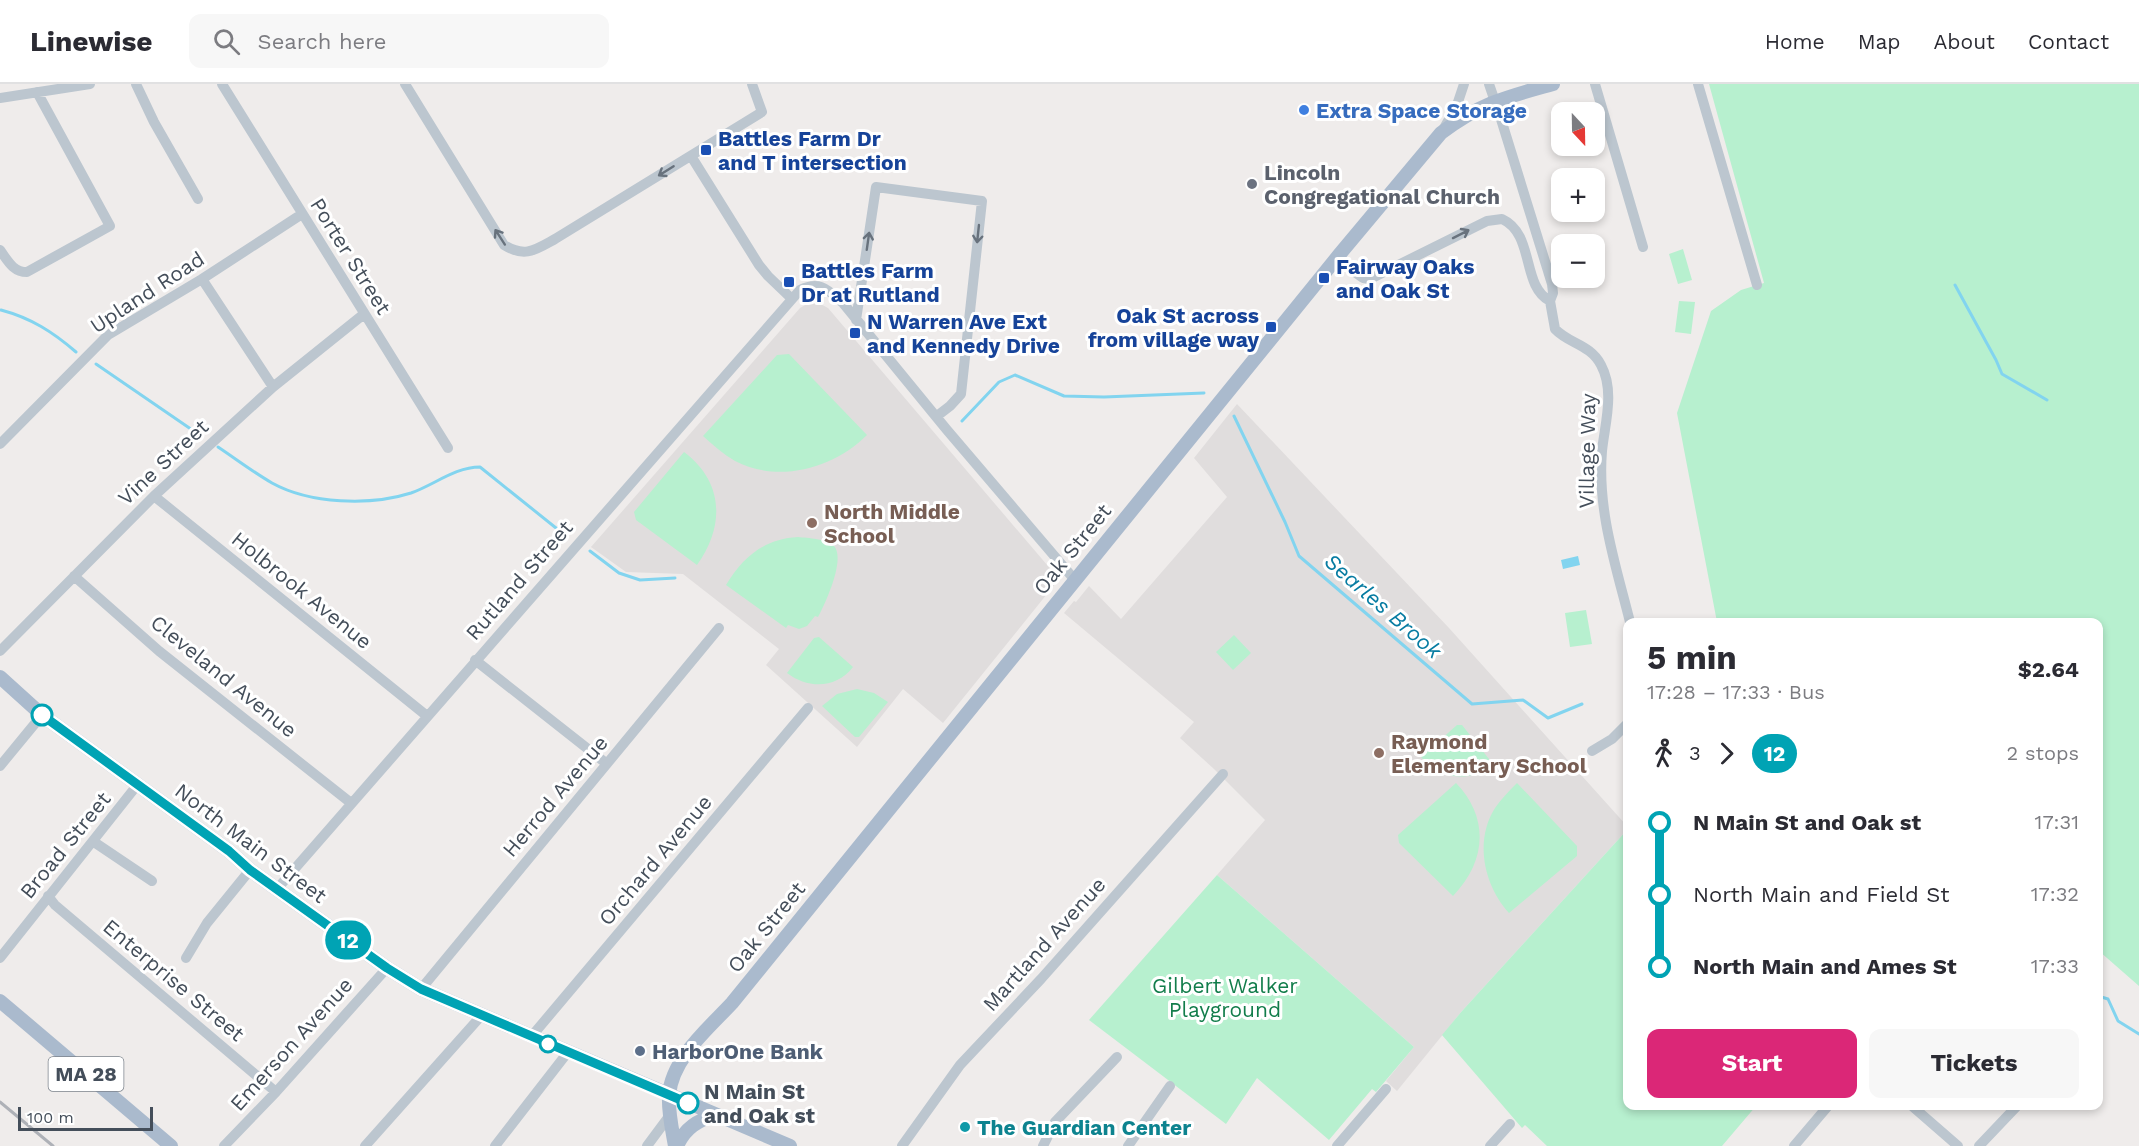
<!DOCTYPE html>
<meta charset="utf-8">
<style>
:root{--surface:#fff;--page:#f7f7f7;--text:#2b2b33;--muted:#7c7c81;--line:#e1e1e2;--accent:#db2777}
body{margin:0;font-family:"Work Sans",sans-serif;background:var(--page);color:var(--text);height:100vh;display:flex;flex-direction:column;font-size:22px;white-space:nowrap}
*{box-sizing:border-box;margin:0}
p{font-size:20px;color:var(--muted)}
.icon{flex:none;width:33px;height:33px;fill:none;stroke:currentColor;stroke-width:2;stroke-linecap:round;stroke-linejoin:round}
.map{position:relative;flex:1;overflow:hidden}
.drawer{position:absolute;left:1623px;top:534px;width:480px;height:492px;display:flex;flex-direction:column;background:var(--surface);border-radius:12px;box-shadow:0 3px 9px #0003}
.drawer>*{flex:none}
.badge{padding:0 12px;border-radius:20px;font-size:21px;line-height:39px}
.needle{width:39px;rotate:158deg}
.fabs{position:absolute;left:1551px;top:18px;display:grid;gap:12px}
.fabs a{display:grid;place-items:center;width:54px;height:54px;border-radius:12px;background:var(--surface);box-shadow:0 3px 9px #0003;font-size:30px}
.scale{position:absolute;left:18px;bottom:15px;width:135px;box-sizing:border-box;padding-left:6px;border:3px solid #444e5a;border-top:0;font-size:16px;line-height:21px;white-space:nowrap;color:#444e5a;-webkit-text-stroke:4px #fff;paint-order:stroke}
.map>.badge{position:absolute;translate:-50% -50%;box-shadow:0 0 0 3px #fff}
.legs{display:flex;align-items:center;gap:9px;height:66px;padding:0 24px;font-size:20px}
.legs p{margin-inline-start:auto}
.overview{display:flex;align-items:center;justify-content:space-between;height:102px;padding:0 24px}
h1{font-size:33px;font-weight:700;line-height:45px}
.primary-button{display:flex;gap:12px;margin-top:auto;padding:12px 24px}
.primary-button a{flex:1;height:69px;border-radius:12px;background:var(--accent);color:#fff;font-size:24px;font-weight:700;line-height:69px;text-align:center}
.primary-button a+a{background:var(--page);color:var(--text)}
ul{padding:0 24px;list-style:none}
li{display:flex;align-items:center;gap:21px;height:72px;font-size:22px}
li i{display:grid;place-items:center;width:9px;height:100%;margin:0 8px;background:currentColor}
li i::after{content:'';width:15px;height:15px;margin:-8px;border:4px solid;border-radius:50%;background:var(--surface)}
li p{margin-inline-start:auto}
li:first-child i{background:linear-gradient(#0000 50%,currentColor 0)}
li:last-child i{background:linear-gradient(currentColor 50%,#0000 0)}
header{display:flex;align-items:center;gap:36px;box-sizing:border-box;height:84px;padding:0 30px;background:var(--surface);border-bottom:2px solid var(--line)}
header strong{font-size:28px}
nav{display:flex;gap:33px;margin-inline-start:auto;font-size:21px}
.search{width:420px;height:54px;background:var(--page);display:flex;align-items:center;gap:15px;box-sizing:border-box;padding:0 21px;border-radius:12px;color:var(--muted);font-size:22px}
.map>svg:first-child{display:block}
</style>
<header>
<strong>Linewise</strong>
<div class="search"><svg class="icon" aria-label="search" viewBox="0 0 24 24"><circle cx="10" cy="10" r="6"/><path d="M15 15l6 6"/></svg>Search here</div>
<nav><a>Home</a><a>Map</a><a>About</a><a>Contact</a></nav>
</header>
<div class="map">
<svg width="2139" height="1062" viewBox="0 0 2139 1062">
<rect width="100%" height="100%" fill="#efeceb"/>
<path fill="#e0dddd" d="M817 218 828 224 1059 495 943 639 903 605 857 663 766 581 779 565 683 490 626 488 591 463 800 224 807 220Z
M1237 320 1449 544 1627 742V746L1462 927 1397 1007 1386 997 1414 963 1217 791 1265 736 1214 685 1180 654 1194 638 1064 529 1074 517 1076 518 1089 502 1121 535 1227 413 1194 374Z"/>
<path fill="#b7f0cf" d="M1709 0H2139V902L2099 867 2098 538H1717L1677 329 1711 227 1741 206 1764 199Z
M1683 165 1692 196 1678 200 1669 170Z
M1679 217 1695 218 1691 250 1675 248Z
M789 270 867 351C834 384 779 400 735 377 723 370 713 361 703 352L777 271Z
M684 368C724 398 725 442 697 481L636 436 634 428Z
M798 453C808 454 827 455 834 462 846 475 825 520 818 533L815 532 807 542 799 545 788 541 786 544 726 501C743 473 764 455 798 453Z
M1586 526 1592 560 1570 563 1565 529Z
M1234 551 1251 569 1233 586 1216 568Z
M819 553 853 583C836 605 808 605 787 589L814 554Z
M857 605 874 609 888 618 859 653H855L822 622 837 610Z
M1457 641H1462L1493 680C1470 700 1440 695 1421 673Z
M1456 699C1490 734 1486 778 1453 812L1399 759 1398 751Z
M1517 699 1577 762V772L1509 829C1484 802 1474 757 1495 724 1501 715 1509 707 1517 699Z
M1627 746 1628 1022H1756L1722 1062H1547L1525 1041 1522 1044 1442 951 1462 927Z
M1217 791 1414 963 1376 1008 1372 1005 1329 1056 1257 994 1226 1040 1089 936Z"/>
<path fill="#82d4ef" d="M1578 472 1580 481 1563 485 1561 476Z"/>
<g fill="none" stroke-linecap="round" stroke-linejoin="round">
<path stroke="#82d4ef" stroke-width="3" d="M1955 201 1996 276 2002 290 2047 316
M1 226C31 234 53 248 76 268
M96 280 201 352
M1234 332 1285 438 1299 472 1472 620 1523 616 1548 634 1582 620
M962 337 999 298 1015 291 1064 312 1104 313 1204 309
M218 363C236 375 253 388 272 399 310 420 370 422 411 409 434 401 455 383 480 383L566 452
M590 467 619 489 640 496 675 494
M2098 912 2108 915 2118 937 2139 950"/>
<path stroke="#bcc6cf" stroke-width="10" d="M136 0 154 38 198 115
M222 0 448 364
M405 0 504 161C525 174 535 166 555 155L762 28 752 0
M1489 0 1500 32 1552 200 1553 209 1550 217
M1595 0 1643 163
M1698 0 1757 201
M0 14 90 0
M1443 46 1457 21 1464 0
M691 72 759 181 768 192 792 215
M0 166C8 177 13 188 27 188L110 142 37 8
M1336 175 1363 194 1370 195 1487 137 1502 135C1535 150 1521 202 1550 217L1555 245C1569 260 1590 260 1601 281 1615 307 1605 339 1602 367 1597 426 1616 482 1630 538
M202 195 273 303
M856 236 876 103 982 117 961 310 950 322 937 332
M0 360 108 251 202 195 302 130
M154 412 427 632
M74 492 159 567 351 719
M0 567 154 412 273 303 364 230
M475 576 607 680
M1592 667 1612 655 1628 639
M0 682 42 631
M94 758 152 797
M277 805 800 206C820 196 828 206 843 219L947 346 1074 495
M48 812 55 821 276 1008
M0 874 138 700
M186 874 207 839 250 786
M421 905 719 544
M531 953 808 624
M1912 1022 1958 1062
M224 1062 276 1008 387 884
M365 1062 481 932
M495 1062 568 968
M647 1062 670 1031
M902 1062 960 981 1041 895 1223 690
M1043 1062 1055 1038 1117 973
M1128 1062 1170 1002
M1337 1062 1386 1005
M1490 1062 1510 1040
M1794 1062 1828 1022
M1979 1062 2017 1022"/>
<path stroke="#aabacd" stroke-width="14" d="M0 593 42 631 229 767 250 786 387 884 421 905 790 1062
M0 917 171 1062
M675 1062C672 1045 668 1028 669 1011 672 974 709 944 732 919L1339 171 1441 49C1480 19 1507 13 1553 0
M677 1062C685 1044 698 1036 716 1031"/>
<path stroke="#aeb1b7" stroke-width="3" d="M0 1018 53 1062"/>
</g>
<defs><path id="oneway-shaft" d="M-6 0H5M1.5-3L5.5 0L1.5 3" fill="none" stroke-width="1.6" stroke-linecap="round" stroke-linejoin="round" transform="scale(1.5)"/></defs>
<g stroke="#68727d">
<use href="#oneway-shaft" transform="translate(666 87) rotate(148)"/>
<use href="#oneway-shaft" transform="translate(978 150) rotate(96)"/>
<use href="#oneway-shaft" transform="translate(1461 150) rotate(-27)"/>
<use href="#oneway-shaft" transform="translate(500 153) rotate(-123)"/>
<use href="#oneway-shaft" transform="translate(868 157) rotate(-82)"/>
</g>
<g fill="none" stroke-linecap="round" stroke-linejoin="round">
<defs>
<path id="line-1" d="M42 631 229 767 250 786 387 884 421 905 688 1019"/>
</defs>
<use href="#line-1" stroke="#fff" stroke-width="14"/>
<use href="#line-1" stroke="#00a3b4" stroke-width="9"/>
</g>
<circle fill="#3f7fe0" stroke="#fff" stroke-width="2" cx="1304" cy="26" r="6"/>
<g fill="#1a4fb4" stroke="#fff" stroke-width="2">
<rect x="700" y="60" width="12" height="12" rx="3"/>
<rect x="1318" y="188" width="12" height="12" rx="3"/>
<rect x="783" y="192" width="12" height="12" rx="3"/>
<rect x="1265" y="237" width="12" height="12" rx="3"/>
<rect x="849" y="243" width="12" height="12" rx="3"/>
</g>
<circle fill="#6b7280" stroke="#fff" stroke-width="2" cx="1252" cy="100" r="6"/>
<g fill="#8d6e63" stroke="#fff" stroke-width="2">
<circle cx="812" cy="439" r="6"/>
<circle cx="1379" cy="669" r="6"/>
</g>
<g fill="#fff" stroke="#00a3b4" stroke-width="3">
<circle cx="42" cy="631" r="10"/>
<circle cx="548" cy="960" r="8"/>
<circle cx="688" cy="1019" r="10"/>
</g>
<circle fill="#5c6f8a" stroke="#fff" stroke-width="2" cx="640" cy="967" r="6"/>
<circle fill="#0f9aa8" stroke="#fff" stroke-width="2" cx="965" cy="1043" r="6"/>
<g text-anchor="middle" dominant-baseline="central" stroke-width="6" stroke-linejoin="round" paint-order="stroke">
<rect fill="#fff" stroke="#7c838c" stroke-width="1.5" x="48.5" y="973" width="75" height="34" rx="4.5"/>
<g font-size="20" font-weight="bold" fill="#444e5a">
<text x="86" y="990">MA 28</text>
</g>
<g font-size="21" font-weight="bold" fill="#366cbe" stroke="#fff" text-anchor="start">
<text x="1316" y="26">Extra Space Storage</text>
</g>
<g font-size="21" font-weight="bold" fill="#164399" stroke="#fff" text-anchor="start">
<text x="718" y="54">Battles Farm Dr<tspan x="718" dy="24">and T intersection</tspan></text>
<text x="1336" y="182">Fairway Oaks<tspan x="1336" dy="24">and Oak St</tspan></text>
<text x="801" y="186">Battles Farm<tspan x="801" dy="24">Dr at Rutland</tspan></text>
<text x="1259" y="231" text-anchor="end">Oak St across<tspan x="1259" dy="24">from village way</tspan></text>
<text x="867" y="237">N Warren Ave Ext<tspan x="867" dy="24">and Kennedy Drive</tspan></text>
</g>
<g font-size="21" font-weight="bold" fill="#5b616d" stroke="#fff" text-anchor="start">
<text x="1264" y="88">Lincoln<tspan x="1264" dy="24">Congregational Church</tspan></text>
</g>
<g font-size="21" fill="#444e5a" stroke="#fff">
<text transform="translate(351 172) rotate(58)">Porter Street</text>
<text transform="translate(147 208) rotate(-33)">Upland Road</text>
<text transform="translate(1587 367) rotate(-89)">Village Way</text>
<text transform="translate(163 378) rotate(-43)">Vine Street</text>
<text transform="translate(1072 465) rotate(-51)">Oak Street</text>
<text transform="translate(519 496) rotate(-49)">Rutland Street</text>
<text transform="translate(302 506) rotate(39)">Holbrook Avenue</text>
<text transform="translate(224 592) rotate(39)">Cleveland Avenue</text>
<text transform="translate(555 712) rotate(-50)">Herrod Avenue</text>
<text transform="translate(251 759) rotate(37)">North Main Street</text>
<text transform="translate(65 761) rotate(-51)">Broad Street</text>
<text transform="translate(655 776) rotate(-50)">Orchard Avenue</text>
<text transform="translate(766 843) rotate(-51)">Oak Street</text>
<text transform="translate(1044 860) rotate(-48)">Martland Avenue</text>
<text transform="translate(174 896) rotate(40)">Enterprise Street</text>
<text transform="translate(291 960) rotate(-48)">Emerson Avenue</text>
</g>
<g font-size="21" font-weight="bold" fill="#785e54" stroke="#fff" text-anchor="start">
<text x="824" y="427">North Middle<tspan x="824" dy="24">School</tspan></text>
<text x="1391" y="657">Raymond<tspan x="1391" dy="24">Elementary School</tspan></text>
</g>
<g font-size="21" fill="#127d4b" stroke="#fff">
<text x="1225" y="901">Gilbert Walker<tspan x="1225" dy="24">Playground</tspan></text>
</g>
<g font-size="21" font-weight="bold" fill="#4e5e75" stroke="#fff" text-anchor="start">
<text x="652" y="967">HarborOne Bank</text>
</g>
<g font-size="21" font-weight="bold" fill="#444e5a" stroke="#fff" text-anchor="start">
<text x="704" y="1007">N Main St<tspan x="704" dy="24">and Oak st</tspan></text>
</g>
<g font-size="21" font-weight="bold" fill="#0d838f" stroke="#fff" text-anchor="start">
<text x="977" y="1043">The Guardian Center</text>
</g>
<g font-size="22" font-style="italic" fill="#077ca2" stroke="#fff">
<text transform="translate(1383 522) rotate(41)">Searles Brook</text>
</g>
</g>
</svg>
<div class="fabs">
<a><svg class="needle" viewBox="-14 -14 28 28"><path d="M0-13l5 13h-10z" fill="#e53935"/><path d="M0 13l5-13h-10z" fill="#7c7c81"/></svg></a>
<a>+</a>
<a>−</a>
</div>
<div class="scale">100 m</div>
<b class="badge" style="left:348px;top:856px;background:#00a3b4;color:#fff">12</b>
<section class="drawer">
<div class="overview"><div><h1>5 min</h1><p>17:28 – 17:33 · Bus</p></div><b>$2.64</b></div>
<div class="legs"><svg class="icon" aria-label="walk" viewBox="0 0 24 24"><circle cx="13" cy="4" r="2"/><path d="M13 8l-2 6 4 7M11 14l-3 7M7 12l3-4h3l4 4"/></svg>3<svg class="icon" aria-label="forward" viewBox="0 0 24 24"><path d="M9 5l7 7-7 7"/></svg><b class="badge" style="background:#00a3b4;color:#fff">12</b><p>2 stops</p></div>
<ul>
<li><i style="color:#00a3b4"></i><b>N Main St and Oak st</b><p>17:31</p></li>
<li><i style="color:#00a3b4"></i><span>North Main and Field St</span><p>17:32</p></li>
<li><i style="color:#00a3b4"></i><b>North Main and Ames St</b><p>17:33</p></li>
</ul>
<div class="primary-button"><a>Start</a><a>Tickets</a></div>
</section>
</div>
